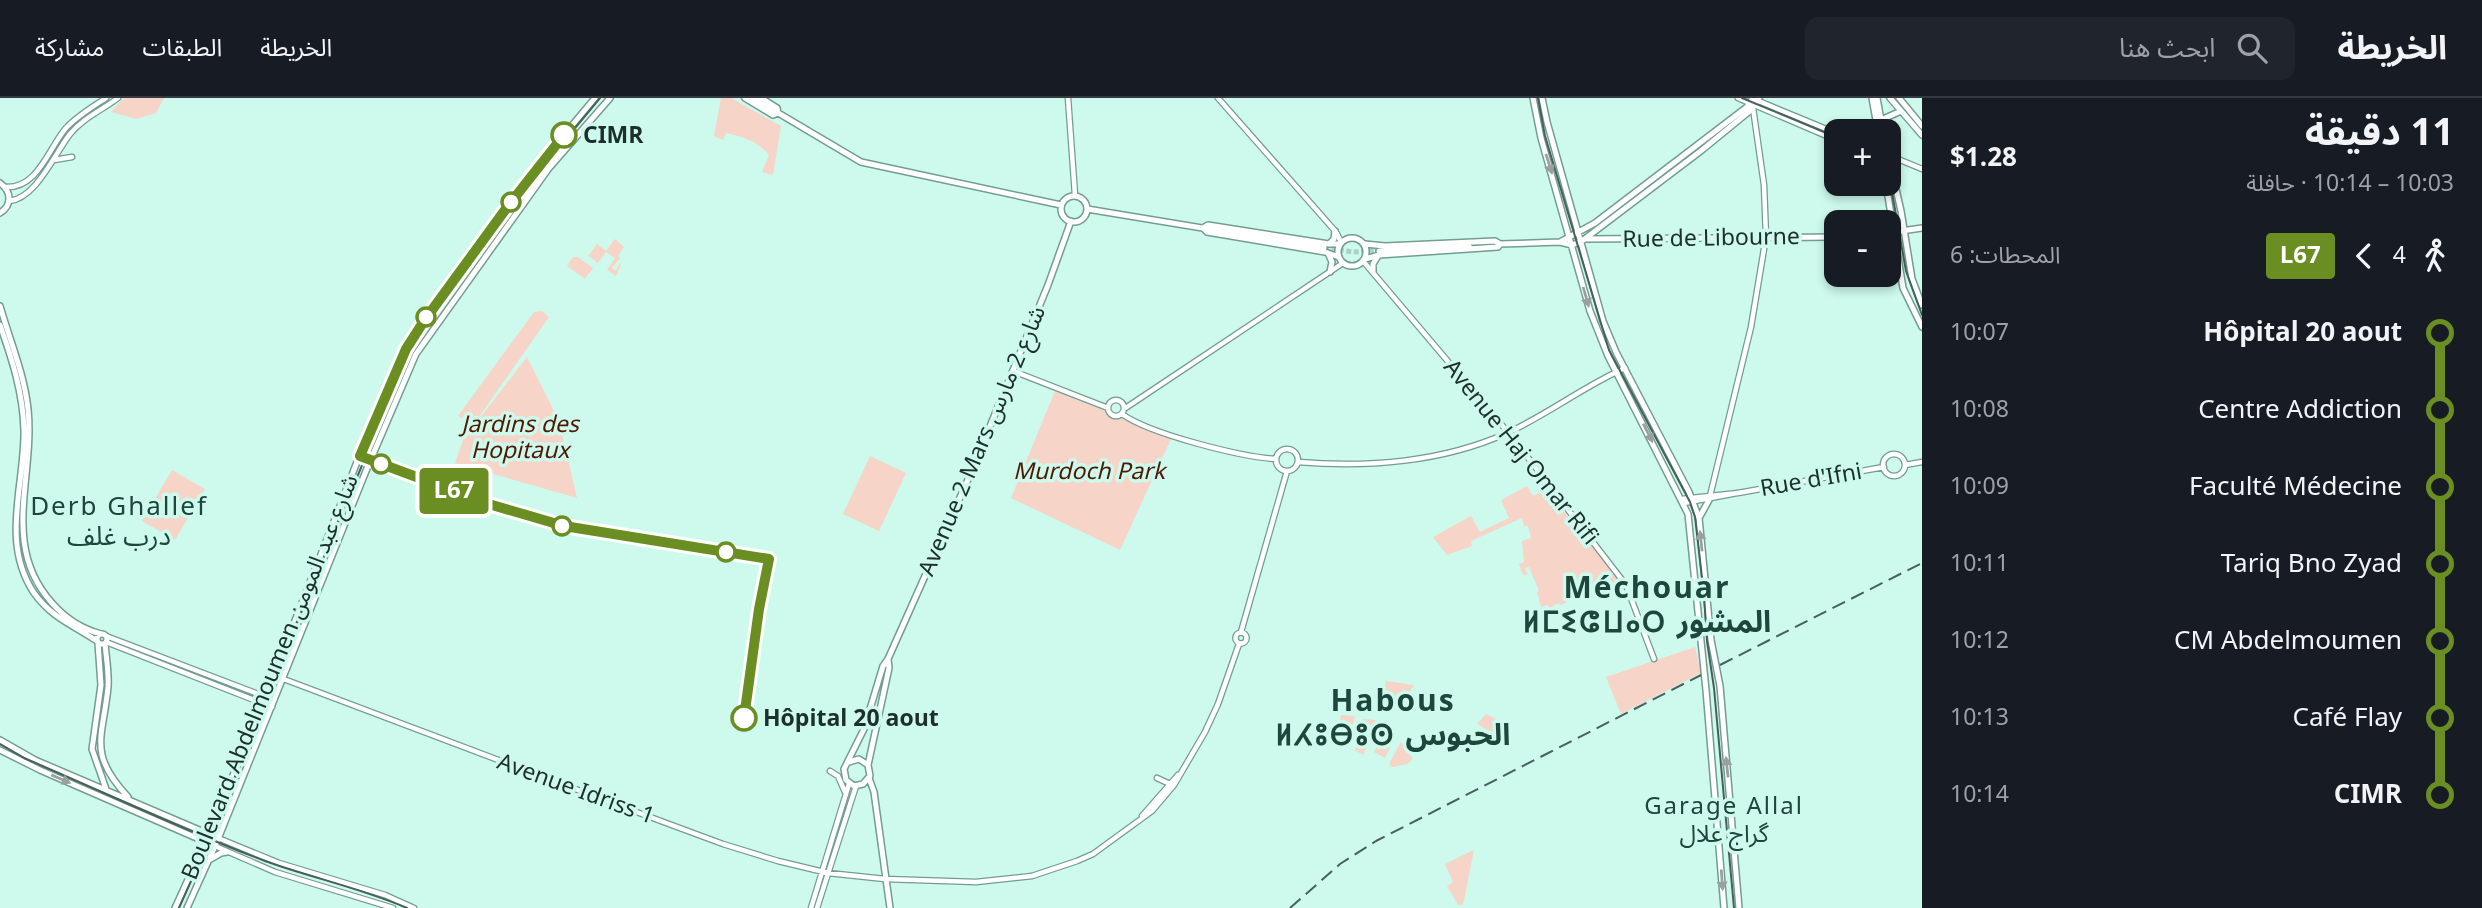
<!DOCTYPE html>
<html lang="ar">
<meta charset="utf-8">
<style>
:root{--surface:#171b24;--page:#20242c;--text:#f1f3f6;--muted:#9ea1a6;--line:#363941}
body{margin:0;font-family:Georgia,"Noto Sans Arabic","Noto Sans Tifinagh",serif;background:var(--page);color:var(--text);direction:rtl;height:100vh;display:flex;flex-direction:column;font-size:26px;white-space:nowrap}
*{box-sizing:border-box;margin:0}
p{font-size:23px;color:var(--muted)}
.icon{flex:none;width:38px;height:38px;fill:none;stroke:currentColor;stroke-width:2;stroke-linecap:round;stroke-linejoin:round}
.map{position:relative;flex:1;overflow:hidden;direction:ltr}
.panel{display:flex;flex-direction:column;background:var(--surface);width:560px}
.panel>*{flex:none}
.badge{padding:0 14px;border-radius:5px;font-size:24px;line-height:46px}
.controls{position:absolute;left:1824px;top:21px;display:grid;gap:14px}
.controls a{display:grid;place-items:center;width:77px;height:77px;border-radius:14px;background:var(--surface);box-shadow:0 4px 10px #0003;font-size:35px}
.map>.badge{position:absolute;translate:-50% -50%;box-shadow:0 0 0 4px #fff}
.legs{display:flex;align-items:center;gap:10px;height:77px;padding:0 28px;font-size:23px}
.legs p{margin-inline-start:auto}
.summary{display:flex;align-items:center;justify-content:space-between;height:119px;padding:0 28px}
h1{font-size:38px;font-weight:700;line-height:52px}
ul{padding:0 28px;list-style:none}
li{display:flex;align-items:center;gap:24px;height:77px;font-size:26px}
li i{display:grid;place-items:center;width:10px;height:100%;margin:0 9px;background:currentColor}
li i::after{content:'';width:18px;height:18px;margin:-9px;border:5px solid;border-radius:50%;background:var(--surface)}
li p{margin-inline-start:auto}
li:first-child i{background:linear-gradient(#0000 50%,currentColor 0)}
li:last-child i{background:linear-gradient(currentColor 50%,#0000 0)}
header{display:flex;align-items:center;gap:42px;box-sizing:border-box;height:98px;padding:0 35px;background:var(--surface);border-bottom:2px solid var(--line)}
header strong{font-size:33px}
nav{display:flex;gap:38px;margin-inline-start:auto;font-size:24px}
.search{width:490px;height:63px;background:var(--page);display:flex;align-items:center;gap:18px;box-sizing:border-box;padding:0 24px;border-radius:14px;color:var(--muted);font-size:26px}
main{display:flex;flex:1;min-height:0}
.map>svg:first-child{display:block}
</style>
<header>
<strong>الخريطة</strong>
<div class="search"><svg class="icon" aria-label="search" viewBox="0 0 24 24"><circle cx="10" cy="10" r="6"/><path d="M15 15l6 6"/></svg>ابحث هنا</div>
<nav><a>الخريطة</a><a>الطبقات</a><a>مشاركة</a></nav>
</header>
<main>
<section class="panel">
<div class="summary"><div><h1>11 دقيقة</h1><p>10:03 – 10:14 · حافلة</p></div><b>$1.28</b></div>
<div class="legs"><svg class="icon" aria-label="walk" viewBox="0 0 24 24"><circle cx="13" cy="4" r="2"/><path d="M13 8l-2 6 4 7M11 14l-3 7M7 12l3-4h3l4 4"/></svg>4<svg class="icon" aria-label="back" viewBox="0 0 24 24"><path d="M15 5l-7 7 7 7"/></svg><b class="badge" style="background:#6b8e23;color:#fff">L67</b><p>المحطات: 6</p></div>
<ul>
<li><i style="color:#6b8e23"></i><b>Hôpital 20 aout</b><p>10:07</p></li>
<li><i style="color:#6b8e23"></i><span>Centre Addiction</span><p>10:08</p></li>
<li><i style="color:#6b8e23"></i><span>Faculté Médecine</span><p>10:09</p></li>
<li><i style="color:#6b8e23"></i><span>Tariq Bno Zyad</span><p>10:11</p></li>
<li><i style="color:#6b8e23"></i><span>CM Abdelmoumen</span><p>10:12</p></li>
<li><i style="color:#6b8e23"></i><span>Café Flay</span><p>10:13</p></li>
<li><i style="color:#6b8e23"></i><b>CIMR</b><p>10:14</p></li>
</ul>
</section>
<div class="map">
<svg width="1922" height="810" viewBox="0 0 1922 810">
<rect width="100%" height="100%" fill="#cdfaec"/>
<path fill="#f6d4c8" d="M124 0H164L156 15 136 21 111 14Z
M721 0H731L781 28 773 77 762 74 769 57C757 43 744 39 726 35L723 42 714 38Z
M615 141 624 149 618 158 620 160 612 170 616 173 619 166 621 167 616 178 607 172 615 160 606 154 598 165 588 158 597 146 606 153Z
M573 159H578L593 170 585 181 567 168Z
M542 213 549 219 474 326 458 318 534 214Z
M527 259 559 323 577 400 455 365 463 342Z
M1055 293 1106 313 1111 320 1121 319 1171 341 1120 452 1011 400Z
M870 358 906 375 879 433 843 416Z
M172 372 205 391 175 442 142 423Z
M1527 388 1533 398 1546 391 1569 420 1571 419 1620 484 1617 491 1574 503 1568 501 1566 505 1560 507 1559 505 1549 510 1548 507 1541 509 1537 494 1539 493 1529 469 1525 470 1528 476 1523 477 1519 466 1524 464 1522 443 1531 440 1528 428H1524L1522 420 1471 443 1472 448 1447 457 1433 439 1471 418 1480 434 1509 420 1501 402Z
M1695 549 1701 575 1621 616 1606 579Z
M1386 583 1414 587C1405 603 1399 612 1379 613Z
M1486 616 1503 625 1497 637 1477 626Z
M1341 617 1355 618 1348 646 1336 644Z
M1363 621 1375 622 1377 629 1363 657 1355 652Z
M1387 631 1395 635V639L1385 660 1374 654Z
M1401 644 1413 661 1407 666 1393 669 1390 668V664Z
M1474 752 1463 807H1458L1447 788 1453 784 1445 766Z"/>
<g fill="none" stroke-linecap="round" stroke-linejoin="round">
<path stroke="#aad1c5" stroke-width="5" stroke-dasharray="5 2.5" stroke-linecap="butt" d="M1324 150 1353 154 1379 153"/>
<defs>
<path id="minor" d="M1068 0 1075 97
M1218 0 1336 134 1341 144
M1738 0 1836 42
M1756 2 1836 35
M1888 57 1922 71
M54 62 72 59
M5 89C38 91 48 51 66 30 77 18 92 9 106 0
M9 103C36 101 55 55 70 36 83 20 102 12 118 0
M1363 163 1512 339 1626 487 1654 561
M1013 273 1108 310
M1108 310a8 8 0 1 1 16 0a8 8 0 1 1-16 0Z
M1124 311 1343 165
M1122 316C1150 336 1241 359 1276 361
M1276 362a11 11 0 1 1 22 0a11 11 0 1 1-22 0Z
M1883 367a11 11 0 1 1 22 0a11 11 0 1 1-22 0Z
M1298 364C1367 370 1443 364 1507 335 1547 317 1584 288 1625 270
M1905 367 1922 364
M1682 401 1738 395 1884 369
M1709 402 1751 229 1766 139 1764 87 1753 10
M1684 405 1737 395
M1241 534 1287 373
M1235.5 540a5.5 5.5 0 1 1 11 0a5.5 5.5 0 1 1-11 0Z
M106 538 274 602
M106 544 272 609
M273 577 623 709 723 746 778 763 828 775 885 781 976 784 1032 778 1077 763 1093 756 1152 713 1174 687 1205 634 1218 606 1239 546
M830 673 838 678 845 694
M1157 680 1170 686
M1142 718 1178 677
M218 740 279 765 385 797 414 810
M215 748 275 774 393 810
M811 810 849 686
M817 810 856 688"/>
<path id="major" d="M745 0 773 17 778 15
M753 0 861 64 1061 107
M761 0 777 10 778 15
M1533 0 1541 40 1590 213 1608 258 1688 416 1706 592 1724 810
M1542 0 1547 24 1603 223 1616 254 1689 394 1699 420 1711 542 1720 588 1739 810
M1872 0 1878 33
M1877 0 1883 33
M1890 0 1922 37
M1899 0 1922 28
M1881 22 1901 13
M1888 56 1901 113 1912 181 1922 207
M0 85C12 94 12 107 0 115
M1886 86 1903 190 1922 229
M1061 111a13 13 0 1 1 26 0a13 13 0 1 1-26 0Z
M1087 111 1324 150
M1203 130 1207 134 1325 154 1339 159
M1203 130 1208 127 1329 146H1340
M1888 135 1922 130
M1338 154a14 14 0 1 1 28 0a14 14 0 1 1-28 0Z
M1586 141 1836 139
M1560 144 1595 125 1747 9 1753 0
M1330 145 1334 141 1335 133
M1365 146 1385 148 1495 143 1500 146 1560 144 1572 147 1582 143 1702 52 1751 12 1759 0
M1379 153 1469 148
M1328 155 1332 164 1330 174
M1365 161 1379 157 1498 149 1500 146
M1373 173V166L1378 158
M0 208C10 243 24 275 28 311 35 380 0 447 52 505 65 520 82 531 101 536
M0 227C12 261 23 295 24 332 25 387 0 444 34 495 52 520 73 527 97 543
M373 356 378 365
M1699 420 1709 402
M97 541a5 5 0 1 1 10 0a5 5 0 1 1-10 0Z
M98 545 101 587 92 651 106 691
M105 545C106 559 109 574 108 589 103 640 87 655 128 699
M888 561 889 570 868 667 870 678 863 686 854 688 846 682 844 671 864 631 883 568 888 561 970 377 1048 187 1071 123
M0 642 35 662 218 740
M0 652 40 672 215 748
M849 664 859 661 868 667
M869 680 874 694 890 810
M209 762 221 755 227 754
M175 810C233 685 282 555 333 426 360 358 384 285 424 223L543 62 595 0
M187 810 216 746 368 368 416 256 549 70 610 0"/>
</defs>
<use href="#minor" stroke="#739d91" stroke-width="7"/>
<use href="#major" stroke="#739d91" stroke-width="8"/>
<use href="#minor" stroke="#fff" stroke-width="4.5"/>
<use href="#major" stroke="#fff" stroke-width="5"/>
<path stroke="#486059" stroke-width="2" d="M1538 0 1545 38 1609 252 1690 404 1695 419 1704 497 1707 543 1714 590 1734 810
M1742 0 1836 39
M1888 72 1906 173 1922 217
M0 646 24 660C104 694 183 732 265 763 312 780 361 790 407 810
M179 810 214 732 278 569 408 257 546 65 600 0"/>
<path stroke="#486059" stroke-width="2" stroke-dasharray="14 7" stroke-linecap="butt" d="M1720 567 1922 465
M1290 810 1340 766 1376 743 1701 577"/>
</g>
<defs><path id="oneway-solid" d="M-6-.8H1V-3.2L6.5 0L1 3.2V.8H-6Z" transform="scale(1.75)"/></defs>
<g fill="#99a19f">
<use href="#oneway-solid" transform="translate(1549 66) rotate(73)"/>
<use href="#oneway-solid" transform="translate(1586 199) rotate(74)"/>
<use href="#oneway-solid" transform="translate(1648 335) rotate(63)"/>
<use href="#oneway-solid" transform="translate(1701 443) rotate(-96)"/>
<use href="#oneway-solid" transform="translate(1727 669) rotate(-96)"/>
<use href="#oneway-solid" transform="translate(61 681) rotate(23)"/>
<use href="#oneway-solid" transform="translate(1722 782) rotate(86)"/>
</g>
<g fill="none" stroke-linecap="round" stroke-linejoin="round">
<defs>
<path id="line-1" d="M564 37 508 108 424 223 406 251 360 358 492 407 564 428 769 461 759 511 744 620"/>
</defs>
<use href="#line-1" stroke="#fff" stroke-width="16"/>
<use href="#line-1" stroke="#6b8e23" stroke-width="10"/>
</g>
<g fill="#fff" stroke="#6b8e23" stroke-width="3.5">
<circle cx="564" cy="37" r="12"/>
<circle cx="511" cy="104" r="9"/>
<circle cx="426" cy="219" r="9"/>
<circle cx="381" cy="366" r="9"/>
<circle cx="562" cy="428" r="9"/>
<circle cx="726" cy="454" r="9"/>
<circle cx="744" cy="620" r="12"/>
</g>
<g text-anchor="middle" dominant-baseline="central" stroke-width="7" stroke-linejoin="round" paint-order="stroke">
<g font-size="23" font-weight="bold" fill="#1d2f2a" stroke="#cdfaec" text-anchor="start">
<text x="583" y="37">CIMR</text>
<text x="763" y="620">Hôpital 20 aout</text>
</g>
<g font-size="23" fill="#1d2f2a" stroke="#cdfaec">
<text transform="translate(1711 140) rotate(-1)">Rue de Libourne</text>
<text transform="translate(982 343) rotate(-67)">Avenue 2 Mars شارع 2 مارس</text>
<text transform="translate(1521 354) rotate(51)">Avenue Haj Omar Rifi</text>
<text transform="translate(1811 382) rotate(-10)">Rue d'Ifni</text>
<text transform="translate(270 579) rotate(-68)">Boulevard Abdelmoumen شارع عبد المومن</text>
<text transform="translate(576 691) rotate(20)">Avenue Idriss 1</text>
</g>
<g font-size="23" font-style="italic" fill="#4f1902" stroke="#cdfaec">
<text x="520" y="326">Jardins des<tspan x="520" dy="26">Hopitaux</tspan></text>
<text x="1089" y="373">Murdoch Park</text>
</g>
<g font-size="24" letter-spacing="2" fill="#1e463c" stroke="#cdfaec">
<text x="1724" y="708">Garage Allal<tspan x="1724" dy="28">گراج علال</tspan></text>
</g>
<g font-size="26" letter-spacing="2" fill="#1e463c" stroke="#cdfaec">
<text x="119" y="408">Derb Ghallef<tspan x="119" dy="30">درب غلف</tspan></text>
</g>
<g font-size="30" font-weight="bold" letter-spacing="2" fill="#1e463c" stroke="#cdfaec">
<text x="1647" y="490">Méchouar<tspan x="1647" dy="34">ⵍⵎⵉⵛⵡⴰⵔ المشور</tspan></text>
<text x="1393" y="603">Habous<tspan x="1393" dy="34">ⵍⵃⵓⴱⵓⵙ الحبوس</tspan></text>
</g>
</g>
</svg>
<div class="controls">
<a>+</a>
<a>−</a>
</div>
<b class="badge" style="left:454px;top:393px;background:#6b8e23;color:#fff">L67</b>
</div>
</main>
